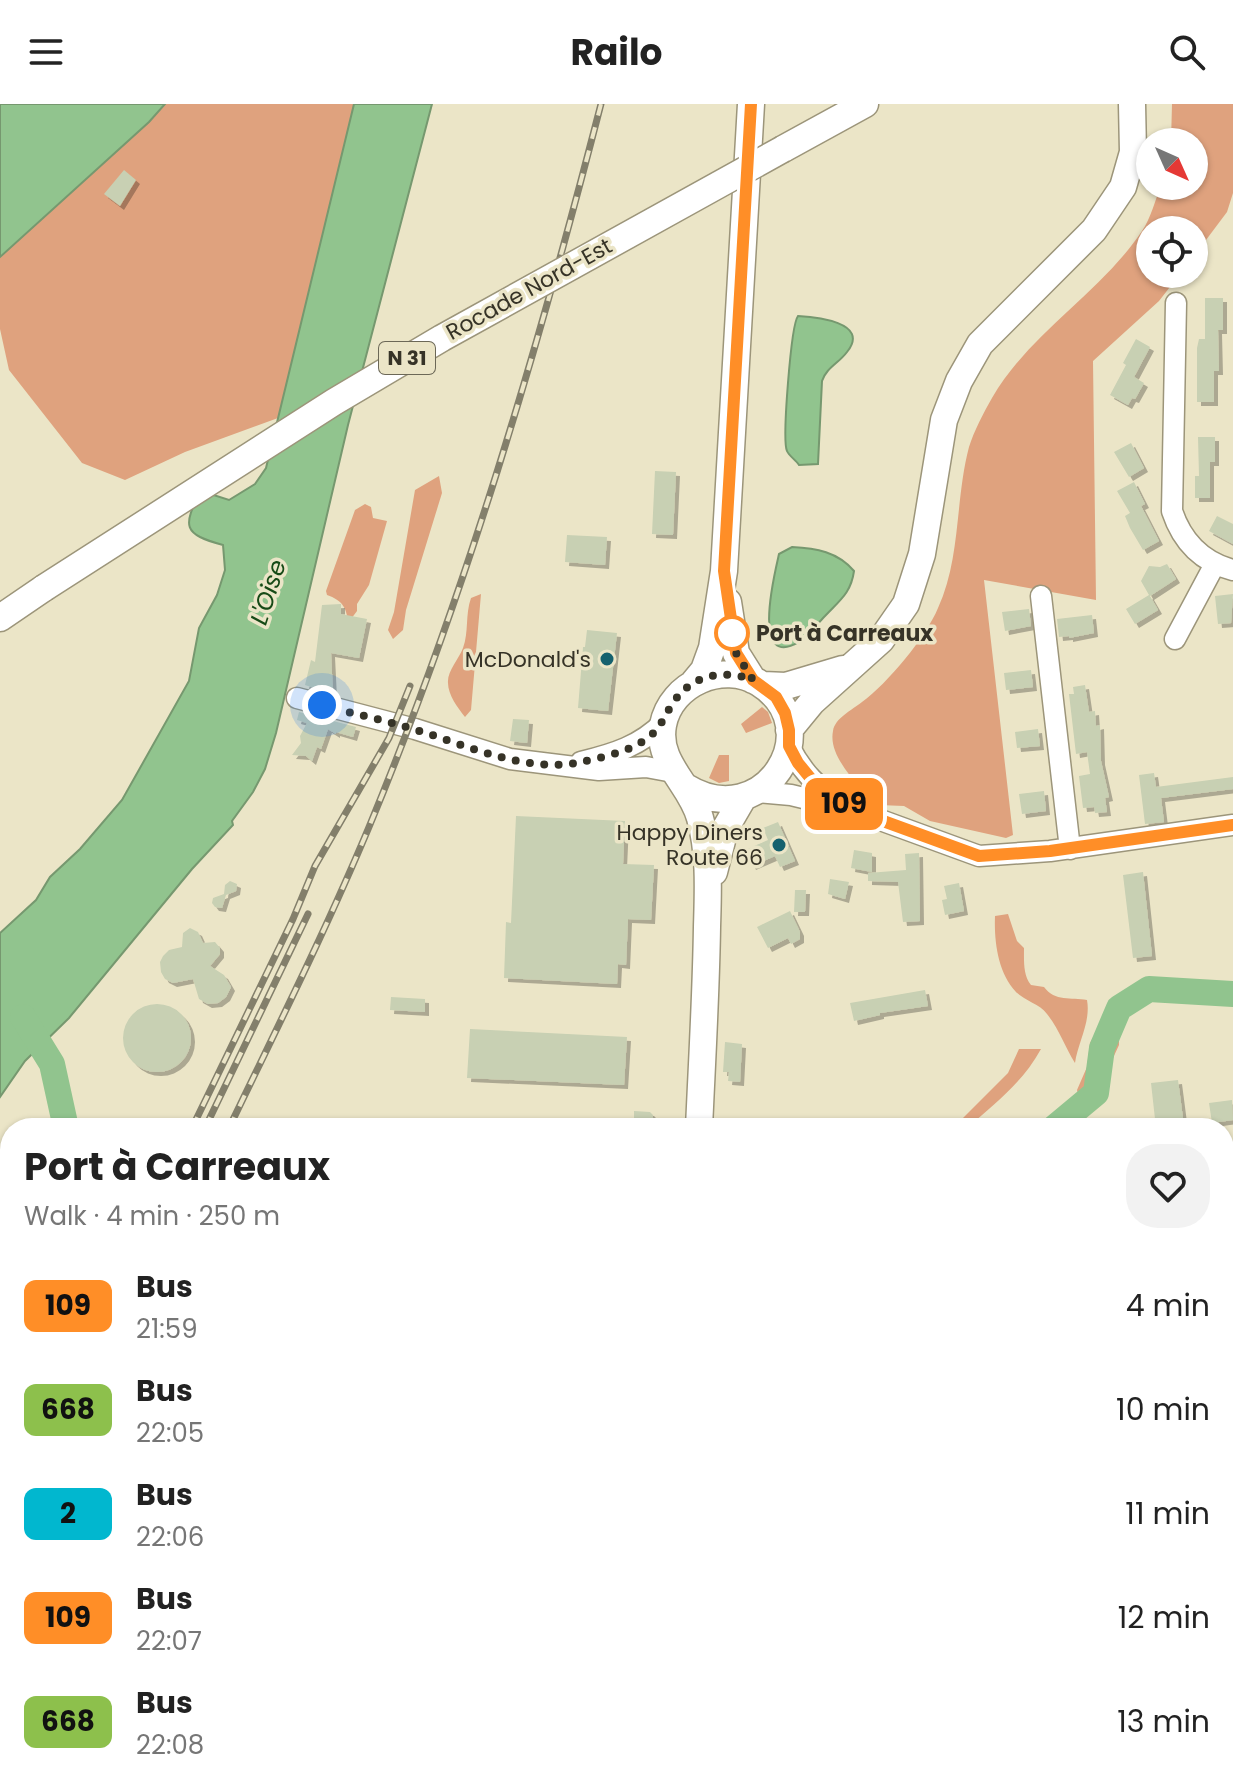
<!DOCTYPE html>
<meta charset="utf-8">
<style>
:root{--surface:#fff;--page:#f2f2f2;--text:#222;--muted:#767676}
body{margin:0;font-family:Poppins,sans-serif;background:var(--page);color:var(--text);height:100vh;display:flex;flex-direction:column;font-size:30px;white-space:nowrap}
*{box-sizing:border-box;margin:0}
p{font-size:26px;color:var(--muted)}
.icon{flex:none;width:44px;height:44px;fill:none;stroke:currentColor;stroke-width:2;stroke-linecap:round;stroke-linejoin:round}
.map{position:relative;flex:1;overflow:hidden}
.drawer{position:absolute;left:0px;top:1014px;width:1234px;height:672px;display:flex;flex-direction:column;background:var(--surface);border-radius:32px 32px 0 0;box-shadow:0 2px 6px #0004}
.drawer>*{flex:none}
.badge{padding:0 16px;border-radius:12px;font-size:28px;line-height:52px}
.needle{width:52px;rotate:135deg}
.fabs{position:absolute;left:1136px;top:24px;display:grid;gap:16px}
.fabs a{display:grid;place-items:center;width:72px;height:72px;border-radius:50%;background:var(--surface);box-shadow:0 2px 6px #0004;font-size:40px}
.you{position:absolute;width:40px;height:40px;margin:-20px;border:6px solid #fff;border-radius:50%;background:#1a73e8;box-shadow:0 0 0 12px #1a73e833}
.map>.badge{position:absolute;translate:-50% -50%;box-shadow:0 0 0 4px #fff}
.round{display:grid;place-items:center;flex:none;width:84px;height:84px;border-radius:32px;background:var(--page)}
.head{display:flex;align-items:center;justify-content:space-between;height:136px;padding:0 24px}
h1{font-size:38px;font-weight:700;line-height:60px}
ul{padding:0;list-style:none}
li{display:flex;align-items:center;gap:24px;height:104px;padding:0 24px}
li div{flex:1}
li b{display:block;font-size:30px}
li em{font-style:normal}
li .badge{min-width:88px;font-weight:700;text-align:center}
header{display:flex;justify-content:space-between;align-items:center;height:104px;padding:0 24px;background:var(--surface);font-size:36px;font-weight:700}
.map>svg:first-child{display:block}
</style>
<header><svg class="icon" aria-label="menu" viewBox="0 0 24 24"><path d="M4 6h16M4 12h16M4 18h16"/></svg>Railo<svg class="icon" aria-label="search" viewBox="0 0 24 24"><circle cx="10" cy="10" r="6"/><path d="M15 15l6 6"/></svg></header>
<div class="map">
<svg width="1233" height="1686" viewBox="0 0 1233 1686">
<defs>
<filter id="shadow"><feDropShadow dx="4" dy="4" stdDeviation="0" flood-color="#0004"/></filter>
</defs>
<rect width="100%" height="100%" fill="#ebe5c7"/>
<path fill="#dfa27e" d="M165 0H354L278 314 185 348 125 376 82 359 9 266 0 225V153L149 18Z
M1172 0H1233V89L1227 108 1194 152V126H1150V170H1180L1159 197 1093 257 1096 496 984 476 1013 731 1006 734 930 717 904 702 879 701 860 678 857 681C846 666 829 647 833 627 835 614 852 606 862 598 888 579 926 533 938 504 961 454 955 396 969 343 974 327 984 308 992 294 1030 228 1100 190 1142 127 1151 114 1155 96 1161 82H1194V38H1171Z
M439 372 442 389 406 506 403 526 393 535 388 526 394 508 415 386Z
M365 400 371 403 373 414 387 417 369 481 357 500V507L348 519C347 504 342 496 327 491L326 487 355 406Z
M481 490 471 606 465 613C458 604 448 591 448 579 447 567 459 555 463 544 469 528 465 511 471 494Z
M762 603 768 608 772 619 746 629 741 620Z
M719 651H729V677L719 679 709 674Z
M1008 810 1017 837 1024 844C1024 857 1023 871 1031 881L1044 883C1055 898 1071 893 1087 896 1091 918 1078 938 1075 959 1065 943 1059 925 1047 910 1040 900 1025 897 1016 888 998 869 994 838 995 812Z
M1205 880 1223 885 1220 893 1188 891 1183 883Z
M1129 907 1119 927V941L1107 967 1105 984 1095 1001 1090 1004 1088 1001C1092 991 1099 982 1102 971 1108 949 1107 921 1129 907Z
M1098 925 1101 926V930L1089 983 1078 990 1077 986 1087 963 1090 939Z
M1019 945H1041C1023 978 995 1000 967 1024H953L1008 969Z
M1233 1488V1686H537L546 1676H1224V1490Z"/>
<path fill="#91c48e" stroke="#76986f" stroke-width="2" d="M0 0H165L149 18 0 153Z
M354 0H432L348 321 276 629 265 665 253 688 232 717 233 721 192 765 69 914 25 957 0 993V829L36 796 50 773 80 745 122 696 189 577 199 524 217 491 225 466 223 441C183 430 182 423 201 387L229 396 255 380 266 364Z
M798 212C815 213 871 218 847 248 839 259 826 264 822 277L818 360 799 361C796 356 789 352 787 347 782 336 791 221 798 212Z
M792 443C816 444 838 448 854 467 851 489 840 496 825 512 817 520 809 532 799 538 750 567 775 468 779 450Z"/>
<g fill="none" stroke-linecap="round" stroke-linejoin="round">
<path stroke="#91c48e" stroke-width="26" d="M23 913 52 960 66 1024
M1054 1024 1096 989 1102 944 1119 904 1149 885 1233 890"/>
</g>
<path fill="#c8d0b3" filter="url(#shadow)" d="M124 66 136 76 120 102 104 90Z
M1205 194H1223V226H1218L1219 267H1214V298H1197V244L1199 235H1205Z
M1136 235 1150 243 1134 273 1144 279 1135 295 1132 294 1128 301 1110 291 1126 261 1123 259Z
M1198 333H1215V358H1210V394H1195V372H1199Z
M1131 339 1144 364 1129 373 1114 348Z
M655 367 676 368 673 431 652 430Z
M1134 378 1145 400 1141 402 1159 437 1143 446 1130 424 1125 412 1130 409 1117 387Z
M1217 412 1233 420V440L1209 427Z
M567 431 607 433 605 461 565 458Z
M1167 460 1176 475 1150 492 1158 506 1135 520 1126 505 1149 491 1141 477 1149 462 1160 463Z
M1233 490 1231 519 1218 520 1215 492Z
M341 500V510L367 515 359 554 331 549 333 590 305 581 311 556 315 558 322 501Z
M1029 505 1031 522 1005 527 1002 508Z
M1092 511 1094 529 1069 534V532L1059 533 1057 515Z
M587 526 617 529 608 607 578 604 583 543H585Z
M1031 566 1033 583 1006 586 1004 569Z
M1085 581 1089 608 1095 607 1096 622 1100 621 1101 657 1109 693 1105 694 1107 708 1095 709 1094 703 1083 704 1079 672 1090 670 1087 648 1076 650 1069 590H1074L1073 583Z
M299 608 356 623 353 633 336 628V630L328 625 321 645 317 643 312 657 306 652 292 651 301 639 300 632 307 619 297 616Z
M513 615 529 616 527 639 510 637Z
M1038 625 1040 642 1017 644 1015 628Z
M1154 669 1156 683 1233 673V685L1161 694 1164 718 1145 720 1139 671Z
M1044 687 1046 707 1022 710 1019 690Z
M516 712 625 717 623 760 654 761 651 816 628 815 626 861 618 860 617 880 504 874 506 818 511 819Z
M778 718 795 757 780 763 775 752 752 762 745 746 768 736 763 724Z
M854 746 872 749V768L851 764Z
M919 749 920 817 903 818 898 778 868 777V769L906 766 905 750Z
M1143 768 1152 852 1133 854 1123 771Z
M830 775 849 778 845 795 828 790Z
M230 777 237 780 236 787 226 791 222 804 215 803 212 799 213 794 224 790 225 781Z
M959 779 964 807 945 811 942 796 947 795 944 782Z
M795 786H806L805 808H794Z
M790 807 800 828V835L791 840 788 834 768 844 757 823Z
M190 824 198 828 203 839 215 838 220 844V850L210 862 224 871 231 883 226 893 218 899 208 900 199 895 193 875 173 879 165 875 161 868 160 858 163 852 169 846 182 843 183 829Z
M925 886 928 902 880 909V911L854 917 850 899Z
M391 893 425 895V908L390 906Z
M123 934a34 34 0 1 1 68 0a34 34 0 1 1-68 0Z
M470 925 627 933 624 981 467 974Z
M725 938 742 940 740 978 728 977 729 968H723Z
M1178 976 1184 1022 1156 1024 1151 979Z
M1232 996 1233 1016 1212 1019 1209 999Z
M634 1007 650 1008 653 1011 652 1024H634Z"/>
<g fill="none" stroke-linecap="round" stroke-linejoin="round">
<defs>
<path id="minor" d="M1176 199 1172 407C1182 437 1202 458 1233 466
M1041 492 1070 745
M1175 535 1215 460
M297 594 415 625 510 655 599 666 646 663 673 668
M789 642C802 668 818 684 843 700
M581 658C614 650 640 642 664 618
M758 688 791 691 853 706 979 752 1050 747 1233 721
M1224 1067 1233 1066
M1224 1328 1233 1318"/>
<path id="major" d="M783 45 865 0
M728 498 736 549 753 576
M0 514 44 484
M694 578 704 566 712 544 724 467 751 0
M763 581 786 582 843 565
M789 626 812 598 881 536 906 500 922 450 944 316 959 277 980 240 1094 126 1123 83 1133 48 1132 0
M686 683C764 731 831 624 759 579 723 557 671 579 663 621 656 659 691 680 700 714 710 749 708 788 707 823 706 890 702 957 699 1024
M714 768 725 725 743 694
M377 1686 385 1676"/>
</defs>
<use href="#minor" stroke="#9c957a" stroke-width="23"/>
<use href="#major" stroke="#9c957a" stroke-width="29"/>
<use href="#minor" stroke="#fff" stroke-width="20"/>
<use href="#major" stroke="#fff" stroke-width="26"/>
<defs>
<path id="rail" d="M192 1024 293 815 315 762 389 634 410 582
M205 1024 308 810
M229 1024C277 924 326 826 369 723 466 489 538 245 601 0
M0 1661 10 1617
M3 1686 10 1652"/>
</defs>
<use href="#rail" stroke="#837f6b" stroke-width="7"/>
<use href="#rail" stroke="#ebe5c7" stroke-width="4" stroke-dasharray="12" stroke-linecap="butt"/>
<defs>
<path id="major-bridge" d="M44 484 334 298 442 234 783 45"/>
</defs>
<use href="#major-bridge" stroke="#9c957a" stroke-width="29" stroke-linecap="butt"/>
<use href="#major-bridge" stroke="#fff" stroke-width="26"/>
</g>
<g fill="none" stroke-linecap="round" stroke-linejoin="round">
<defs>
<path id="line" d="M751 0 724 467 736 549 753 576 776 593 785 609 789 626V642L798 659 816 681 853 706 979 752 1050 747 1233 721"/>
</defs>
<use href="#line" stroke="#fff" stroke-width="18"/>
<use href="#line" stroke="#ff8e27" stroke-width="12"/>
<path stroke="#363327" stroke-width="8" stroke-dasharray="0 14.4" d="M322 601C353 610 385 616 416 626 467 641 526 670 581 658 603 653 630 648 649 633 661 623 665 611 673 599 692 570 723 565 753 576L736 549 731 522 732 529"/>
</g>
<circle fill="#fff" stroke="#ff8e27" stroke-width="4" cx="732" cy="529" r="16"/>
<g fill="#16616e" stroke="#ebe5c7" stroke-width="3">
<circle cx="607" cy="555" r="8"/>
<circle cx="779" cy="741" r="8"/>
</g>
<g text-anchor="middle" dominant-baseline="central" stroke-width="7" stroke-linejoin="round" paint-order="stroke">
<rect fill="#ebe5c7" stroke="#6c6857" stroke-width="2" x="379" y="238" width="56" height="32" rx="6"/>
<g font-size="20" font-weight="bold" fill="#363327">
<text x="407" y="254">N 31</text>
</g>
<g font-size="22" fill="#363327" stroke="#ebe5c7">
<text transform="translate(529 185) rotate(-29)">Rocade Nord-Est</text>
</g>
<g font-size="22" font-weight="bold" fill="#363327" stroke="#ebe5c7" text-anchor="start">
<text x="756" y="529">Port à Carreaux</text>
</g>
<g font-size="22" fill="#363327" stroke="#ebe5c7" text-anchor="end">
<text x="591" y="555">McDonald's</text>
<text x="763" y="728">Happy Diners<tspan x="763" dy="25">Route 66</tspan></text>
</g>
<g font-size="24" font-style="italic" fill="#164a16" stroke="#ebe5c7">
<text transform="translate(268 488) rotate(-72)">L'Oise</text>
</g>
</g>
</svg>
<div class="fabs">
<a><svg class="needle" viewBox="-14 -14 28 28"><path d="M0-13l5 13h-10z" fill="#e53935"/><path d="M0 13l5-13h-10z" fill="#767676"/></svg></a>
<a><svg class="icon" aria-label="locate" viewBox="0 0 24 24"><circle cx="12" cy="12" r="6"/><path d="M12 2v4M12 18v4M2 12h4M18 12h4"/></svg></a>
</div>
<div class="you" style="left:322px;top:601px"></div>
<b class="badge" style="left:844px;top:700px;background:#ff8e27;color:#111">109</b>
<section class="drawer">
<div class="head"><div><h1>Port à Carreaux</h1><p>Walk · 4 min · 250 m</p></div><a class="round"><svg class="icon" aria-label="heart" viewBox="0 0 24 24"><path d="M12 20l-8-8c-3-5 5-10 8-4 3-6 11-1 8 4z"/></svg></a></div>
<ul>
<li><span class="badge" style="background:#ff8e27;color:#111">109</span><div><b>Bus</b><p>21:59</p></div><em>4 min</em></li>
<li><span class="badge" style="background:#8dc04c;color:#111">668</span><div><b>Bus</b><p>22:05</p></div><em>10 min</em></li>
<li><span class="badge" style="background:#01b7cf;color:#111">2</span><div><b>Bus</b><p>22:06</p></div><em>11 min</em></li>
<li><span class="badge" style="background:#ff8e27;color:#111">109</span><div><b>Bus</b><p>22:07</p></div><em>12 min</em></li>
<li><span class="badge" style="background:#8dc04c;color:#111">668</span><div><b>Bus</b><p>22:08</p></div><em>13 min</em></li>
</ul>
</section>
</div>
